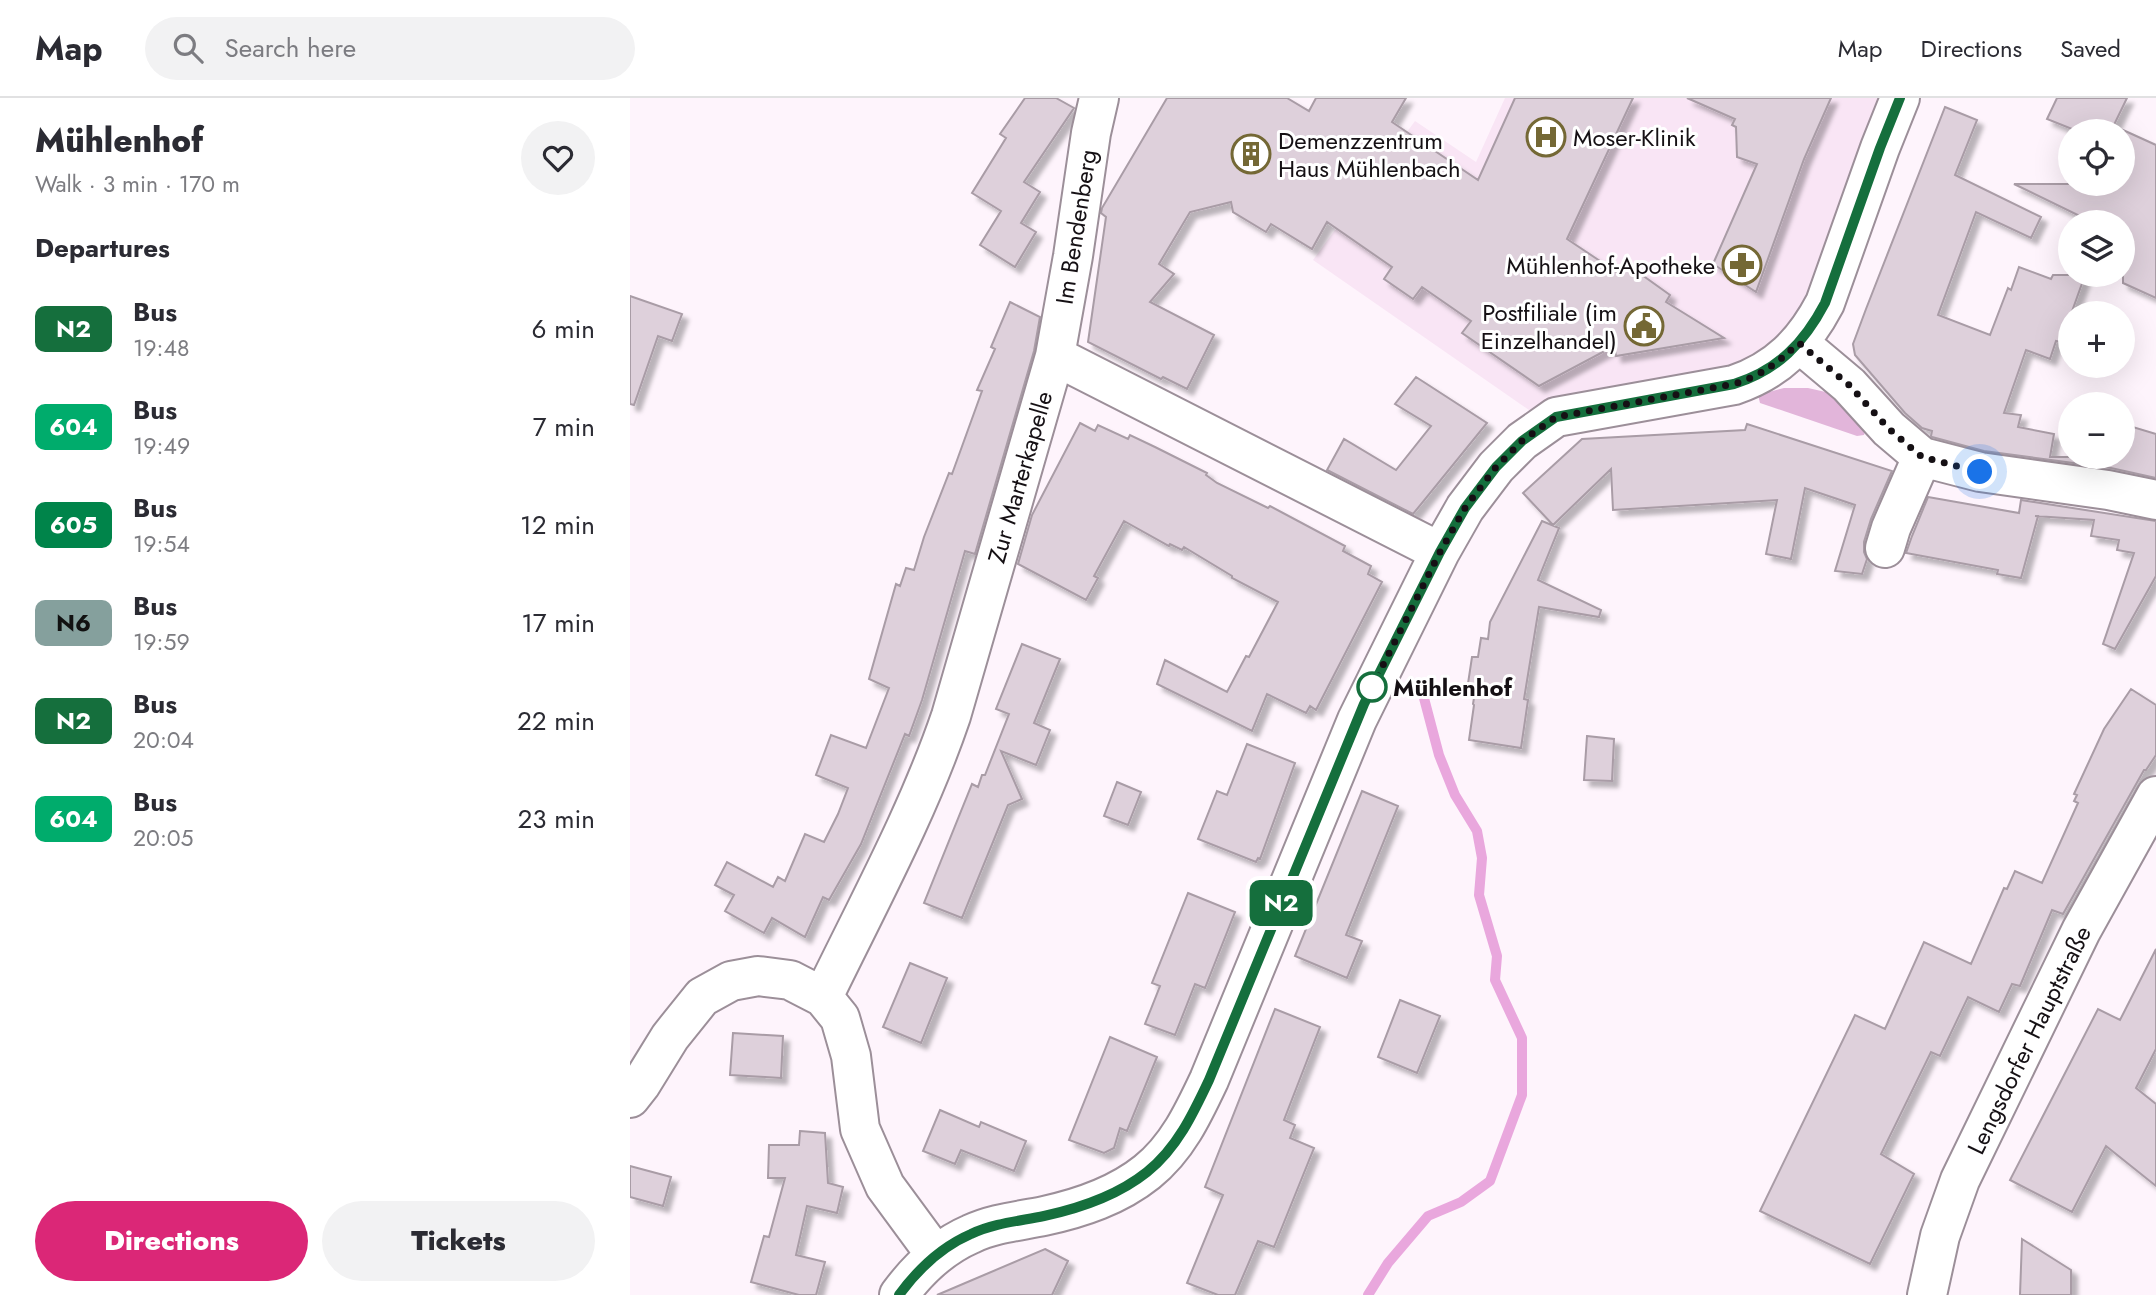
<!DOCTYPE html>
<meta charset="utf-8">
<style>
:root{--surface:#fff;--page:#f2f2f3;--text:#2b2b33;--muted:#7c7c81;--line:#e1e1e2;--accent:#db2777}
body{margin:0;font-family:Jost,sans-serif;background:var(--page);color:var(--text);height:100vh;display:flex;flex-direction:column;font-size:26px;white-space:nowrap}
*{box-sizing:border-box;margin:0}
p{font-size:23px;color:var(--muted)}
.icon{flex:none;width:38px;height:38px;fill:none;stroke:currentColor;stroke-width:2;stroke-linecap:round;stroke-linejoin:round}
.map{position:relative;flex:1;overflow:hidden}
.drawer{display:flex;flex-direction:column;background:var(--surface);width:630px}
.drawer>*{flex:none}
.badge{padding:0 14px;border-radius:10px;font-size:24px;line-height:46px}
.fabs{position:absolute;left:1428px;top:21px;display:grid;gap:14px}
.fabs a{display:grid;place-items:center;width:77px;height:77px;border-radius:50%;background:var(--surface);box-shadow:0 7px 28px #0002;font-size:35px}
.you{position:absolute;width:35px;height:35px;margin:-18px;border:5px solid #fff;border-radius:50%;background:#1a73e8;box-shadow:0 0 0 10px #1a73e833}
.map>.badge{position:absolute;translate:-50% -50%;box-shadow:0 0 0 4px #fff}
h2{padding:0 35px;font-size:26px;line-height:63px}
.round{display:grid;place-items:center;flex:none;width:74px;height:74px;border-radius:37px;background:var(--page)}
.overview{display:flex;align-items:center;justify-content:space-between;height:119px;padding:0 35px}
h1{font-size:33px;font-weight:800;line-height:52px}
.primary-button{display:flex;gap:14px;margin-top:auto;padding:14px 35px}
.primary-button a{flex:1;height:80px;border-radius:42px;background:var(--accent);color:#fff;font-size:28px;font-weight:800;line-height:80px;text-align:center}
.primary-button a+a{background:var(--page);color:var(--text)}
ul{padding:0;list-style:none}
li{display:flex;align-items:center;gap:21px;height:98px;padding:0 35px}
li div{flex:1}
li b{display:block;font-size:26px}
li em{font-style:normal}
li .badge{min-width:77px;font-weight:700;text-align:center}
header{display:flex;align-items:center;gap:42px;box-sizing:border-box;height:98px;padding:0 35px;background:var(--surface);border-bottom:2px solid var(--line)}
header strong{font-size:33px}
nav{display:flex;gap:38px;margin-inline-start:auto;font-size:24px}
.search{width:490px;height:63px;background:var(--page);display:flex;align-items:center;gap:18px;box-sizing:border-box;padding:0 24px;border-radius:38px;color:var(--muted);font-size:26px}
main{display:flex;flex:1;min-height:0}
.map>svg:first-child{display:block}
</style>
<header>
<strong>Map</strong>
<div class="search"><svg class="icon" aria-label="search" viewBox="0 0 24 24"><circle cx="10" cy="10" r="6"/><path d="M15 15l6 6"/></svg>Search here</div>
<nav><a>Map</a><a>Directions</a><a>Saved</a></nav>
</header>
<main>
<section class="drawer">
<div class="overview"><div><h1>Mühlenhof</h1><p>Walk · 3 min · 170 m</p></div><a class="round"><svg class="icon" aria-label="heart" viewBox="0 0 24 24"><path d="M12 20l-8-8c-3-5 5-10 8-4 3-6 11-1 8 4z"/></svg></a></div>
<h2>Departures</h2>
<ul>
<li><span class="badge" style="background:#156f3d;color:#fff">N2</span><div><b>Bus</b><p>19:48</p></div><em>6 min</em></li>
<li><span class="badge" style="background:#00ac6c;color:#fff">604</span><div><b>Bus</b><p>19:49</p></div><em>7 min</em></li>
<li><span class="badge" style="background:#00844a;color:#fff">605</span><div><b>Bus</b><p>19:54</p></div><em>12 min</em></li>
<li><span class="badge" style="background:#85a09d;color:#111">N6</span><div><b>Bus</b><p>19:59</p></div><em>17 min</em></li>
<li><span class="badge" style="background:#156f3d;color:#fff">N2</span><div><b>Bus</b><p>20:04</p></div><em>22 min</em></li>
<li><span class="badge" style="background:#00ac6c;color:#fff">604</span><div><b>Bus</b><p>20:05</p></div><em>23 min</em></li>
</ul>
<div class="primary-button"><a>Directions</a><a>Tickets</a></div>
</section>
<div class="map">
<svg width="1526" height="1197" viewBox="0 0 1526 1197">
<defs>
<filter id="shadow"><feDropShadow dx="6" dy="6" stdDeviation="2" flood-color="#0004"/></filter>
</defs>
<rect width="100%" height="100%" fill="#fef4fc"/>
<path fill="#f9e5f5" d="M875 0H1265L1174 228 1100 278 899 312 683 162 785 23 846 64Z"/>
<path fill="#e2b5da" d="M1154 290H1178L1200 295 1236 330 1234 337 1227 338 1130 305 1128 297Z"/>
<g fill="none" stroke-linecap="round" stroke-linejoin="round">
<path stroke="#e9a7dd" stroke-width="10" d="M738 1197 758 1165 798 1118 831 1104 860 1083 892 997V940L865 882 867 858 849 797 852 760 847 733 825 697 809 657 790 585"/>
</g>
<path fill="#ded0db" stroke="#a99ca6" stroke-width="2" filter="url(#shadow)" d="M395 0H426L444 10 394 84 410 94 391 125 406 134 385 169 350 147 371 113 342 95 376 40 370 36Z
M537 0H657L679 13 686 0H776L762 24 848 82 885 0H1003L937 141 991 177 998 167 1040 197 1036 204 1094 240 986 258 984 248 909 288 832 235 841 223 792 189 783 201 754 181 762 169 697 124 682 151 641 126 636 134 603 114 601 104 560 114 529 166 544 176 520 204 584 237 557 291 533 279 531 281 458 244 476 119 471 115 472 110Z
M1057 0H1201L1174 61 1126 194 1083 166 1127 66 1107 59 1106 29 1102 27 1105 21Z
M1427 0H1497L1481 33H1447L1417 21Z
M1315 9 1347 22 1325 77 1411 119 1401 140 1346 114 1308 217 1360 237 1378 190 1381 192 1389 169 1421 181 1423 177H1455L1431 244 1426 243 1420 261 1396 252 1374 315 1391 317 1388 329 1424 336 1420 359H1493V326L1526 336V380L1481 370 1354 353 1302 339 1301 338 1302 333 1292 330 1275 315 1225 257 1223 246 1236 211Z
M1493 32 1526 47V200L1493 185V124H1462L1384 86H1493Z
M0 198 52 216 42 243 28 238 4 307 0 306Z
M380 204 410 219 404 253 345 456 335 453 292 602 279 638 275 636 231 746 199 802 193 799 175 839 142 820 134 835 95 813 104 797 85 787 97 764 143 789 148 779 155 783 175 736 194 744 208 716 218 690 186 677 201 637 236 650 259 590 239 581 266 486 270 488 276 470 284 472 294 439 319 375 322 376 352 293 347 292 365 251 361 249Z
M786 279 857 325 783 416 697 372 714 341 766 372 801 328 765 306Z
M450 325 465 333 468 327 498 341 500 337 525 349 577 375 576 377 587 385 638 410 640 408 715 448 713 453 741 468 738 476 752 484 686 612 680 608 676 615 637 596 622 633 527 586 535 562 597 594 616 558 619 559 648 504 602 480V478L554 449 552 452 540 446 539 448 494 423 464 478 468 480 456 502 388 466 402 417Z
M1117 326 1262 373 1241 421 1234 444V454L1237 461 1232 476 1205 473 1225 407 1175 390 1161 461 1136 456 1147 402 983 412 981 371 923 427 893 395 952 341 1115 332Z
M1298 399 1389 415 1391 402 1526 423V478L1485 551 1473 546 1504 455 1487 452 1489 442 1461 438 1464 422 1405 418H1408L1391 480 1367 476 1368 472 1276 455 1282 438Z
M912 423 929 430 908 482 971 512 969 519 909 509 894 601 898 602 891 650 839 642 844 607 843 606 845 594 837 592 842 559H848L851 540 858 541 860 524Z
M392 546 430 561 404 625 420 632 406 667 371 653 392 701 378 707 332 820 294 805 342 686 348 689 352 677H355L379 616 366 611Z
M1501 591 1526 607V657L1516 672H1514L1433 816 1422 812 1390 888 1382 886 1369 914 1338 899 1310 958 1301 954 1251 1056 1284 1076 1240 1166 1130 1113 1225 917 1255 931 1294 844 1341 866 1374 790 1377 791 1385 773 1412 785 1448 705 1444 703 1447 697 1444 696 1474 631Z
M957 638 984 641 982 683 954 682Z
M617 646 665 665 630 761 628 760 626 764 568 741 587 693 597 697Z
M487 684 511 694 498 727 474 718Z
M732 693 768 708 716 837 732 843 717 880 665 858Z
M558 795 605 814 575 890 565 886 545 937 515 926 530 888 522 885Z
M1526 851V951L1506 990 1526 1006V1088L1476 1048 1442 1114 1380 1082 1468 911 1490 922Z
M280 865 317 880 291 945 253 929Z
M770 902 810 918 787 975 748 959Z
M645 911 690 929 654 1022 665 1027 660 1040 684 1050 644 1149 628 1143 605 1197H588L557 1185 593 1097 575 1089Z
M103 935 153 938 151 980 100 977Z
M480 939 527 959 497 1033 490 1030 484 1050 474 1055 439 1042Z
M310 1012 349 1029 351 1024 396 1043 384 1073 331 1052 325 1066 293 1053Z
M170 1033 195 1035 198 1085 213 1089 207 1115 177 1108 166 1157 195 1164 186 1197H169L121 1184 134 1138 139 1139 155 1080H138L139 1047H169Z
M0 1068 41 1079 33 1108 0 1099Z
M1392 1141 1441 1172V1197H1390Z
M415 1151 438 1163 422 1197H307Z"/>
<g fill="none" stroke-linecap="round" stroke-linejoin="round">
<defs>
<path id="minor" d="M1169 245 1219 287 1259 331 1292 359 1350 374 1478 392 1526 402
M425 258 443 158 461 35 469 0
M1255 450 1261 430 1292 359
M193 899C238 806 288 715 321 618L425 258 810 454
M0 1000 11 986 40 939 72 899 101 883 128 878 160 882 193 899 210 920 221 958 230 1031 255 1088 305 1156
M269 1197C288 1171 311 1149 341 1136 364 1125 390 1123 414 1118 451 1110 487 1098 517 1074 547 1050 563 1016 579 982L727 622 810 454 835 410 866 369 892 343 926 319 1104 287C1148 272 1174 245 1195 205L1250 50 1270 0
M1297 1197 1310 1138 1330 1082 1451 833 1526 698"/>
</defs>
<use href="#minor" stroke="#9c8f99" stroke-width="42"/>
<use href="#minor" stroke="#fff" stroke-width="38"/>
</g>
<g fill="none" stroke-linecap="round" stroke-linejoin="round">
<defs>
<path id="line" d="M269 1197C288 1171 311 1149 341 1136 364 1125 390 1123 414 1118 451 1110 487 1098 517 1074 547 1050 563 1016 579 982L734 606 810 454 835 410 866 369 892 343 926 319 1104 286C1148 272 1174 245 1195 205L1250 50 1270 0"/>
</defs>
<use href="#line" stroke="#fff" stroke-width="16"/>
<use href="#line" stroke="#156f3d" stroke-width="10"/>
<path stroke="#151014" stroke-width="7" stroke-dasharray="0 12.6" d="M742 589 810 454 835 410 866 369 892 343 926 319 1104 286C1133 277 1147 265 1169 245L1219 287 1259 331 1292 359 1350 374"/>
</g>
<defs>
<symbol id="hospital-ring" viewBox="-11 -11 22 22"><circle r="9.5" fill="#fff" stroke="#746835" stroke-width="1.5"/><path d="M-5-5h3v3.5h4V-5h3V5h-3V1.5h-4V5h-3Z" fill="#746835"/></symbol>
<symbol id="building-ring" viewBox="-11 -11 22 22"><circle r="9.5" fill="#fff" stroke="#746835" stroke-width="1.5"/><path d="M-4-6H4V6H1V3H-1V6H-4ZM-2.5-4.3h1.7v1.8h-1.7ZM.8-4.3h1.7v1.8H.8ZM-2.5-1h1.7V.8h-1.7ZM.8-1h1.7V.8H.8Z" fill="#746835"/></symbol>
<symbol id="pharmacy-ring" viewBox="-11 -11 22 22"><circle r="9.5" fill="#fff" stroke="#746835" stroke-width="1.5"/><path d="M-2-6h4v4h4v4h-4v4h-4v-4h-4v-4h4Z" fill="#746835"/></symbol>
<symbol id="civic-ring" viewBox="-11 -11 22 22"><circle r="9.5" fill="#fff" stroke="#746835" stroke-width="1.5"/><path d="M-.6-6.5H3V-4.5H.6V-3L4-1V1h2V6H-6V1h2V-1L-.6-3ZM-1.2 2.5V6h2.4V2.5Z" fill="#746835"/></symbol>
</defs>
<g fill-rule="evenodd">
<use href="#hospital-ring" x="894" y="17" width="44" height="44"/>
<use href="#building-ring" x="599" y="34" width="44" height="44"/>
<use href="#pharmacy-ring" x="1090" y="145" width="44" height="44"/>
<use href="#civic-ring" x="992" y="206" width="44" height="44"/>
</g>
<circle fill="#fff" stroke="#156f3d" stroke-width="3.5" cx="742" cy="589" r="14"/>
<g text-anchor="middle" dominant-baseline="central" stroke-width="6" stroke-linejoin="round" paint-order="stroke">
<g font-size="24" fill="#151014" stroke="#fff" text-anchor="start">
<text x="943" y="39">Moser-Klinik</text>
<text x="648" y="42">Demenzzentrum<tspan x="648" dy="28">Haus Mühlenbach</tspan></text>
<text x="1085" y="167" text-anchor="end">Mühlenhof-Apotheke</text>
<text x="987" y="214" text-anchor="end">Postfiliale (im<tspan x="987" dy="28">Einzelhandel)</tspan></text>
</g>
<g font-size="24" fill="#151014" stroke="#fff">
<text transform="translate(446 129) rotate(-81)">Im Bendenberg</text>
<text transform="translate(390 379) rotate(-74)">Zur Marterkapelle</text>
<text transform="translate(1399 942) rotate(-64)">Lengsdorfer Hauptstraße</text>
</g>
<g font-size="24" font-weight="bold" fill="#151014" stroke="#fff" text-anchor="start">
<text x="763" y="589">Mühlenhof</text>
</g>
</g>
</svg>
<div class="fabs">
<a><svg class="icon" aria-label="locate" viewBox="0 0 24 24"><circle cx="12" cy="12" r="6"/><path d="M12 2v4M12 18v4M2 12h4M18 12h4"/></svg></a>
<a><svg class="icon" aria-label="layers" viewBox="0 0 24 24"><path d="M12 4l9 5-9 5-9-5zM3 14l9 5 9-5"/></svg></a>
<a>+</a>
<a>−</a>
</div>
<div class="you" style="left:1350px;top:374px"></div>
<b class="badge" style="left:651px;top:805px;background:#156f3d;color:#fff">N2</b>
</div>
</main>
